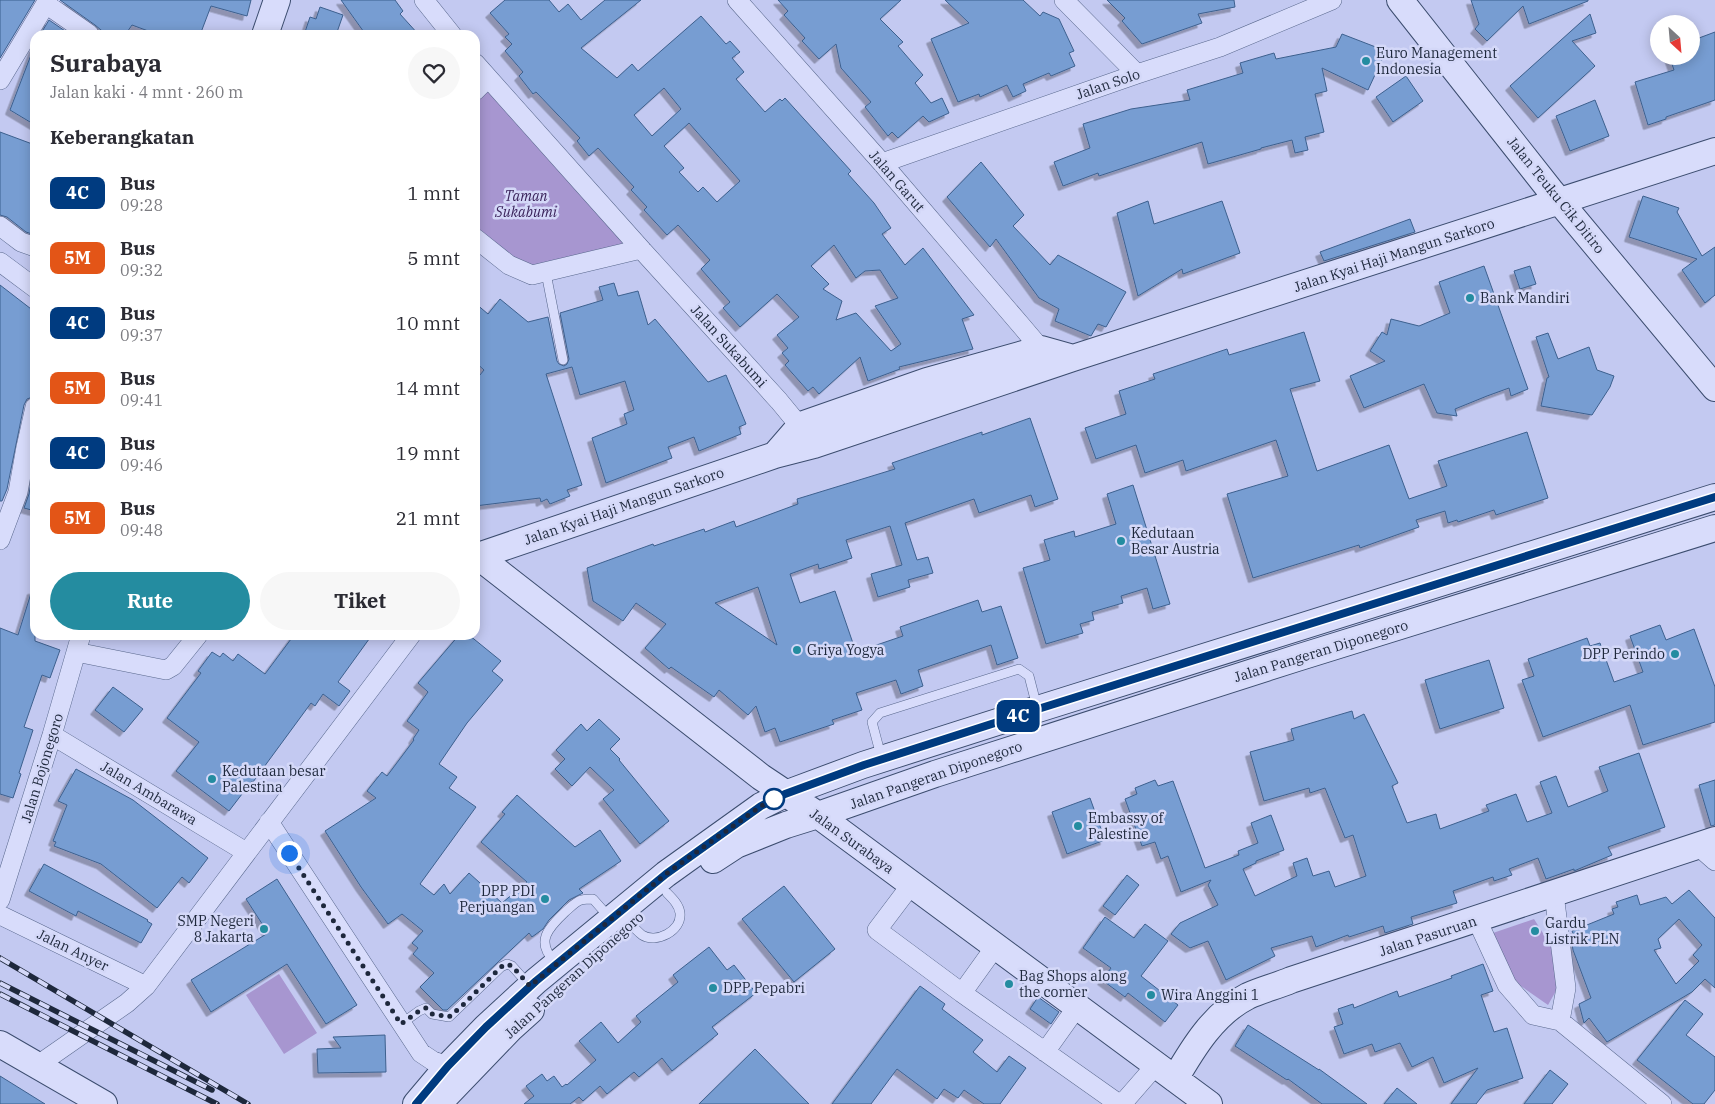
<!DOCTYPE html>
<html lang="id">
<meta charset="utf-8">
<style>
:root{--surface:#fff;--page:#f7f7f7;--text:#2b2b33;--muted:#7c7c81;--accent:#248ca0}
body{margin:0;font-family:"IBM Plex Serif",serif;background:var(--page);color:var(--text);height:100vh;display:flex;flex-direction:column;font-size:19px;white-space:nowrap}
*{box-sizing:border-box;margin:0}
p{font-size:16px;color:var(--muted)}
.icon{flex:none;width:28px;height:28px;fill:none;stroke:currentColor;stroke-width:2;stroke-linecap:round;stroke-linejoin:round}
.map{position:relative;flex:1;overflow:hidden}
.panel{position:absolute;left:30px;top:30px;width:450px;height:610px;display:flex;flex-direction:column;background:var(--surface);border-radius:15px;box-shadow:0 2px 12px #0003}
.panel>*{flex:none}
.badge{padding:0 10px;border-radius:8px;font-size:18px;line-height:32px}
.needle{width:32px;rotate:154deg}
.controls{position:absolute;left:1650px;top:15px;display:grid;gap:10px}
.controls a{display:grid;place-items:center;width:50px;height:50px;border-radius:50%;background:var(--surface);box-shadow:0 2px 12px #0003;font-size:25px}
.you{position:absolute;width:25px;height:25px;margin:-12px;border:4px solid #fff;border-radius:50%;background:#1a73e8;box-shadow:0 0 0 8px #1a73e833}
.map>.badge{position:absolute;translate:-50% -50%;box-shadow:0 0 0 2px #fff}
h2{padding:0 20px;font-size:19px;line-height:45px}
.round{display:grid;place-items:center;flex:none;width:52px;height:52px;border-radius:26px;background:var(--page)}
.head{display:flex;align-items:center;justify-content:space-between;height:85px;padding:0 20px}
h1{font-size:24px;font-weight:700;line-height:38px}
.button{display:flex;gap:10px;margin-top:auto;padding:10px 20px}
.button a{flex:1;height:58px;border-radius:30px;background:var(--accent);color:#fff;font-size:20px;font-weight:700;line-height:58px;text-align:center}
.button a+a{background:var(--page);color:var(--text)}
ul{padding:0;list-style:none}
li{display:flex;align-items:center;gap:15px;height:65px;padding:0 20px}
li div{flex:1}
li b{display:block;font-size:19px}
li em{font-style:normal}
li .badge{min-width:55px;font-weight:700;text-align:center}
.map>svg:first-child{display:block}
</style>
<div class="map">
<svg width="1715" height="1104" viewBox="0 0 1715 1104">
<defs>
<filter id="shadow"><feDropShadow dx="-4.5" dy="4.5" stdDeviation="0" flood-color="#0004"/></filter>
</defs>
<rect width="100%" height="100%" fill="#c3c9f1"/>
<path fill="#a796d0" d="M489 86 632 245 549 269 521 266 475 231V100Z
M1534 919 1558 957 1561 982 1548 1005 1511 979 1487 935Z
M279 974 317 1033 284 1054 246 995Z"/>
<path fill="#779dd2" stroke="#3d608e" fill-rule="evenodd" filter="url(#shadow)" d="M0 0H35L0 58Z
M60 0H251L247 16 211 6 200 35H159L132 25 125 35H107L95 25Z
M341 0H395L403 11 400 14 419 35H366Z
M505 0H549L559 12 568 4 581 20 605 0H641L581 48 617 78 632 64 638 71 701 16 726 44 730 41 740 52 732 58 744 72 736 79 765 112 780 99 782 101 785 98 851 171 848 174 874 203 891 228 882 234 905 265 923 248 974 315 962 319 973 349 899 367 900 369 868 381 860 357 819 394 813 387 808 391 785 365 789 361 782 353 788 348 777 335 799 317 777 294 740 327 723 308 730 302 701 269 710 260 678 225 667 235 644 210 647 207 631 190 634 187 598 148 589 156 577 141 580 138 536 92 533 94 519 76 523 72 505 51 512 44 505 37 509 34 490 13ZM664 88 681 109 652 136 634 115ZM689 123 740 181 717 202 703 187 698 192 679 172 684 168 664 146ZM834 245 856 278 865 271 880 270 898 298 875 306 901 344 891 351 856 313 836 320 842 301 823 289 829 284 811 266Z
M778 0H901L880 19 903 42 898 46 923 75 915 83 931 103 942 98 949 113 929 122 923 116 898 138 892 132 888 136 865 107 871 102 841 68 836 44 819 59 802 41 805 38 784 15 788 11Z
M945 0H1023L1040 16 1043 12 1059 19 1074 51 1069 53 1075 66 1051 76 1049 73 1023 84 1026 91 1013 97 1007 85 980 97 979 94 958 102 931 39 969 23Z
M1107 0H1234L1235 7 1198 14 1202 23 1142 44 1122 21 1125 18Z
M1471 0H1588V1L1529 24 1523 6 1487 41 1475 29 1479 24Z
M320 7 343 15 336 35H304L310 17 316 19Z
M1590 14 1596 33 1572 41 1595 66 1538 118 1510 86Z
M49 20 71 35H40Z
M1715 32V100L1666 117V119L1648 125 1635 82 1674 70 1669 56H1691V41Z
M1342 34 1386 51 1368 90 1322 68 1327 91 1315 94 1324 132 1305 137 1308 150 1295 153 1292 140 1261 148V149L1208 164 1202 142 1099 176 1098 173 1063 186 1054 162 1090 148 1083 124 1131 109 1190 100 1187 90 1243 73 1240 63 1274 53 1276 59 1336 47Z
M34 47 35 48V125L10 110Z
M1406 76 1423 101 1393 122 1376 97Z
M1595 100 1609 136 1570 151 1556 116Z
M0 132 35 145V235L26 232 7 217 0 215Z
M981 162 1024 215 1013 226 1050 265 1058 255 1126 292 1106 327 1098 324 1091 336 1055 321 1059 309 1039 298 996 239 990 247 947 197Z
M1643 196 1679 208 1677 212 1702 256 1715 247V295L1705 303 1682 270 1697 259 1629 237Z
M1148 201 1154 224 1222 201 1240 253 1183 274 1182 269 1138 296 1117 213Z
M1410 219 1415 232 1324 261 1320 252Z
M1484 266 1528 389 1511 396 1509 388 1487 396 1455 409 1457 416 1437 413 1424 384 1364 408 1350 376 1385 361 1370 351 1382 332 1387 335 1391 319 1419 326 1450 313 1439 282Z
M1530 266 1536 284 1520 289 1514 271Z
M614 283 618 296 638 291 648 325 655 319 708 382 726 375 746 424 739 427 741 434 699 451 694 437 668 447 672 458 606 483 592 438 627 424 624 414 634 410 625 381 580 395 572 367 546 374 582 485 567 490 570 496 550 504 547 499 541 502 540 498 475 506V381L484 370 475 362V303L488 314 500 299 528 322 548 317 557 361 559 364 564 366 567 364 569 359 560 313 603 300 599 287Z
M0 285 35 312V396L27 399 24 405 7 489 2 501H0Z
M1304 332 1320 381 1290 389 1317 471 1389 445 1409 499 1447 486 1438 461 1527 432 1548 498 1496 515 1494 510 1458 522 1457 520 1448 523 1445 511 1416 520 1419 527 1360 548 1359 545 1253 578 1227 494 1288 476 1276 440 1186 471 1183 460 1145 473 1136 445 1096 459 1085 428 1126 414 1119 391 1155 379 1153 374 1227 349 1229 355Z
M1548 333 1558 359 1589 347 1597 370 1614 376 1610 387 1592 415 1541 406 1547 378 1549 377 1536 337Z
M1030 418 1058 499 1035 507 1031 495 979 513 974 499 905 523 917 560 928 557 933 573 908 580 910 587 878 597 871 574 902 565 890 526 846 540 852 558 819 569 818 564 790 574 800 603 835 591 856 652 903 636 900 627 978 600 982 612 1001 606 1018 658 997 665 991 645 918 670 923 686 901 694 896 680 856 693 862 710 832 720 834 724 780 742 775 728 765 732 756 706 748 715 719 690 714 697 671 667 669 669 645 648 666 624 636 603 623 621 593 601 587 568 653 544 654 546 704 529 705 532 734 521 736 527 798 504 797 499 895 469 892 463 982 432V435ZM758 587 777 645 715 603Z
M35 461V511L24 508 29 494Z
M1133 485 1170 604 1153 609 1147 588 1121 596 1123 603 1092 612 1094 620 1080 624 1083 633 1046 644 1023 568 1050 560 1044 540 1074 531 1075 537 1116 524 1107 494Z
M32 590H35V641L60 650 50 678 42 675 24 727 33 730 19 773 21 774 13 798 0 794V628L18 635Z
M1660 625 1666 640 1694 629 1715 687V722L1643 745 1630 705 1543 737 1522 680 1534 676 1528 659 1587 638 1590 646 1600 643 1614 682 1643 672 1630 636Z
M294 635H372L338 682 350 691 339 706 323 694 315 706 311 703 253 782 252 781 229 811 176 771 199 742 167 718 201 673 198 671 212 652 220 657 223 653 233 661 238 654 265 674Z
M459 635H469L501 661 492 671 503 680 467 723 439 764 457 777 449 788 476 807 420 884 434 895 444 884 450 894 469 873 502 903 527 882 481 842 505 814 502 812 517 795 575 847 600 830 621 861 579 889 583 893 569 900 549 920 543 929 532 937 529 933 447 1010H443L420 987 434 973 413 954 418 948 412 943 423 931 402 914 388 924 361 887 325 831 376 798 367 791 382 772 387 776 414 740 413 739 419 730 407 721 428 692 418 683Z
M1489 660 1504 708 1440 729 1425 680Z
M113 687 143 709 124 732 95 710Z
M1352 711 1354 719 1364 714 1398 783 1392 786 1407 823 1436 814 1440 829 1489 811 1486 805 1516 794 1527 822 1552 813 1540 782 1556 776 1568 807 1608 791 1599 767 1639 753 1665 827 1608 847 1612 855 1574 871V869L1546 879 1538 858 1509 869 1512 875 1494 881 1493 877 1453 891 1457 903 1411 917 1413 924 1385 933 1383 926 1349 937 1348 935 1316 947 1312 936 1271 948 1275 956 1226 980 1208 941 1190 948 1171 934 1180 923 1218 905 1208 885 1211 880 1181 892 1168 856 1161 859 1155 842 1142 846 1125 799 1137 794 1135 788 1155 780 1158 786 1173 781 1205 868 1239 855 1238 851 1258 843 1251 823 1271 815 1284 850 1256 861V863L1243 869 1255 896 1297 876 1293 863 1307 858 1313 876 1329 871 1335 887 1366 876 1353 835 1345 838 1325 788 1310 793 1309 788 1264 801 1250 752 1294 740 1291 729Z
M599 719 620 739 610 749 620 759 619 760 669 821 640 844 603 799 614 790 590 767 572 786 555 769 565 759 556 750 581 724 587 731Z
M76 769 133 800 208 858 189 883 182 877 157 908 101 864 54 846 56 842 53 841 67 805 58 801Z
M1715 780V825L1711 826 1699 785Z
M1090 798 1105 840 1067 854 1052 812Z
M44 864 148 920 147 921 152 924 141 943 78 911 76 916 29 891Z
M1127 875 1139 885 1115 915 1103 906Z
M277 879 357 1005 326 1024 287 964 211 1012 191 980 268 933 246 899Z
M784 886 835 949 794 982 742 919Z
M1689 890 1715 918V988L1705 979 1692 992 1607 1042 1589 1018 1584 1023 1579 1004 1591 998 1573 950 1572 944 1577 942 1572 931 1614 914 1612 909 1618 907 1616 902 1637 895 1640 905 1666 897 1672 904ZM1679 919 1702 945 1693 955 1699 961 1676 984 1654 950 1661 948 1658 939Z
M1105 917 1134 938 1145 924 1168 941 1141 976 1178 1005 1165 1022 1128 993 1125 997 1102 980 1111 968 1083 948Z
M709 947 727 970 734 965 756 993 712 1027 718 1034 672 1071 662 1058 639 1077 634 1072 607 1094 600 1086 583 1101 579 1097 570 1104H524L534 1096 526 1086 542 1074 547 1081 554 1076 562 1087 566 1084 567 1085 596 1060 579 1041 601 1022 618 1043 641 1022 636 1016 678 982 673 975Z
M1483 964 1493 991 1481 995 1494 1032 1507 1028 1523 1078 1487 1090 1476 1104H1451L1478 1068 1444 1083 1433 1057 1412 1067 1400 1043 1375 1052 1372 1044 1344 1054 1334 1027 1343 1024 1338 1009 1353 1004 1354 1008 1397 991 1399 997 1452 978 1451 976Z
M920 986 945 1004 942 1009 983 1040 973 1052 997 1072 1009 1056 1026 1068 1000 1104H984L964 1090 958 1098 944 1089 937 1099 897 1069 871 1104H832Z
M1038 997 1059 1012 1051 1024 1030 1009Z
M1685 1000 1703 1014 1686 1035 1715 1057V1090L1704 1104H1693L1637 1060Z
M1248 1025 1319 1070V1069L1367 1104H1322L1288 1079 1287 1080 1235 1046Z
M385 1035 386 1072 318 1073 317 1049 341 1048 333 1037Z
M755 1049 809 1104H699Z
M1550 1070 1568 1084 1552 1104H1524Z
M0 1076 45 1104H0Z
M1397 1088 1417 1104H1384Z"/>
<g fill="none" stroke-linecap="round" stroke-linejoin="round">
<defs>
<path id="lane" d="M546 273 563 360
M881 756 872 722 880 713 1019 669 1029 676 1037 707
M630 924C634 927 638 932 642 935 656 944 682 931 680 913 679 905 673 899 667 893
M555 962C535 942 548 928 565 912 570 908 575 902 581 900 585 899 589 899 593 899L609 917
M401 1024 419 1011 426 1008 432 1014 449 1017 501 967 507 964 512 966 529 985"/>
<path id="street" d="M424 0 452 35
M737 0 882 163 1019 323 1041 349 1043 360
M1064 0 1137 74
M46 4 89 34 88 35
M475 63 641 249 779 401 807 435
M0 80 48 0
M475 91 488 78
M882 163 1137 74 1220 47 1332 0
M0 226 21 242 35 247
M475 238 509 265 532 275 641 249
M0 262 35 288
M0 540 18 492 26 447 35 407
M76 652 166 670 173 666 198 635
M52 735 246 852
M269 822 421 1053 433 1061 448 1066
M1698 846 1715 861
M911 885 877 930 962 993 1119 1104
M1554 894 1566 988 1560 1021
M0 900 52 735 81 635
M0 915 146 986
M1477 920 1507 985 1533 1015 1560 1021 1662 1104
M962 993 995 947
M1045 1052 1077 1007
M38 1065 127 1003 146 986 411 635
M1122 1104 1156 1065"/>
<path id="secondary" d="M1400 0 1550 190 1715 388
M265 35 277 0
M775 455 801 425 927 381 1041 349 1073 358
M475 554 761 777 818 815 1209 1104
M478 556 775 455 814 445 1073 358 1715 151
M713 860 736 845 786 825 818 815 935 774 1297 658 1715 528
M0 1044 104 1104
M1175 1079C1193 1048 1214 1013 1248 996 1261 990 1277 986 1291 980L1715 840
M416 1104 448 1066 486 1027 536 981 666 874 761 806 785 794 863 765 1038 709 1715 497
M438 1104 511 1028 531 1010"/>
</defs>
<use href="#lane" stroke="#59688d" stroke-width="10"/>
<use href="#street" stroke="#59688d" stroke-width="20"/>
<use href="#secondary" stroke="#3c4d6f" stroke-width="28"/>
<use href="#lane" stroke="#d8dcfb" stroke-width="9"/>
<use href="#street" stroke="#d8dcfb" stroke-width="19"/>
<use href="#secondary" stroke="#d8dcfb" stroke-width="26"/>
<defs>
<path id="rail" d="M0 958 248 1104
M0 983 212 1090
M0 994 217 1104"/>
</defs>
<use href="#rail" stroke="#1e283c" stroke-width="5.5"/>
<use href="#rail" stroke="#d4d8f8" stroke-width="4" stroke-dasharray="11" stroke-linecap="butt"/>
</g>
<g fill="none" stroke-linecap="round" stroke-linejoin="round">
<defs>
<path id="line" d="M416 1104 448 1066 486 1027 536 981 666 874 761 806 785 794 864 765 1038 709 1715 497"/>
</defs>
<use href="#line" stroke="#fff" stroke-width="11"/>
<use href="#line" stroke="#003b80" stroke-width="8"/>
<path stroke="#1e283c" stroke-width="5" stroke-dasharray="0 9" d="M289 853 401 1024 419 1011 426 1008 432 1014 449 1017 463 1005 501 967 507 964 512 966 530 986 666 874 761 806 774 799"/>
</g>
<g fill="#248ca0" stroke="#d4d8f8" stroke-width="2">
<circle cx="1366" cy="61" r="5"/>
<circle cx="1470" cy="298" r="5"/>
<circle cx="1121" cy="541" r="5"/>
<circle cx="797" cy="650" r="5"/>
<circle cx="1675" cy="654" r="5"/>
<circle cx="212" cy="779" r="5"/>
<circle cx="1078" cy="826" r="5"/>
<circle cx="545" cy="899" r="5"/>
<circle cx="264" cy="929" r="5"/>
<circle cx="1535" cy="931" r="5"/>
<circle cx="1009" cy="984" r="5"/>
<circle cx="713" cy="988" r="5"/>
<circle cx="1151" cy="995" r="5"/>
</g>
<circle fill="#fff" stroke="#003b80" stroke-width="2.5" cx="774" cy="799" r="10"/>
<g text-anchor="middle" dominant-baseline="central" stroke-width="5" stroke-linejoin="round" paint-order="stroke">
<g font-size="14" fill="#1e283c" stroke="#d4d8f8" text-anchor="start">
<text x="1376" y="53">Euro Management<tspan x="1376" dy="16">Indonesia</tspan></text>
<text x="1480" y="298">Bank Mandiri</text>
<text x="1131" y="533">Kedutaan<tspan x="1131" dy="16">Besar Austria</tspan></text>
<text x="807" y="650">Griya Yogya</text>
<text x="1665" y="654" text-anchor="end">DPP Perindo</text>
<text x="222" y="771">Kedutaan besar<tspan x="222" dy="16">Palestina</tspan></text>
<text x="1088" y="818">Embassy of<tspan x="1088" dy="16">Palestine</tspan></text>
<text x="535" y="891" text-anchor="end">DPP PDI<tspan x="535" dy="16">Perjuangan</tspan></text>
<text x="254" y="921" text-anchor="end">SMP Negeri<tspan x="254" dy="16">8 Jakarta</tspan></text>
<text x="1545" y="923">Gardu<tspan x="1545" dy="16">Listrik PLN</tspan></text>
<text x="1019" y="976">Bag Shops along<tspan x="1019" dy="16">the corner</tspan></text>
<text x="723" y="988">DPP Pepabri</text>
<text x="1161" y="995">Wira Anggini 1</text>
</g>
<g font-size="14" fill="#1e283c" stroke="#d4d8f8">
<text transform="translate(1108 84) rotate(-19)">Jalan Solo</text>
<text transform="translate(897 181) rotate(49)">Jalan Garut</text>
<text transform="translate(1556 195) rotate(51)">Jalan Teuku Cik Ditiro</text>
<text transform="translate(1394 255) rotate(-18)">Jalan Kyai Haji Mangun Sarkoro</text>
<text transform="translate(729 346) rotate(48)">Jalan Sukabumi</text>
<text transform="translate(624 506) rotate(-19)">Jalan Kyai Haji Mangun Sarkoro</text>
<text transform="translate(1321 651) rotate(-17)">Jalan Pangeran Diponegoro</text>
<text transform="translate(42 768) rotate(-73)">Jalan Bojonegoro</text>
<text transform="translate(936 775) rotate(-19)">Jalan Pangeran Diponegoro</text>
<text transform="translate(149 793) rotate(31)">Jalan Ambarawa</text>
<text transform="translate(852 841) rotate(36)">Jalan Surabaya</text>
<text transform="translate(1428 936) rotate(-18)">Jalan Pasuruan</text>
<text transform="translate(73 950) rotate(26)">Jalan Anyer</text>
<text transform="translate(574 975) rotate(-42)">Jalan Pangeran Diponegoro</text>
</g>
<g font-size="14" font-style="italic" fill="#3a235a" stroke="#d4d8f8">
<text x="526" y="196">Taman<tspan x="526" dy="16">Sukabumi</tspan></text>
</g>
</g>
</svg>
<div class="controls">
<a><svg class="needle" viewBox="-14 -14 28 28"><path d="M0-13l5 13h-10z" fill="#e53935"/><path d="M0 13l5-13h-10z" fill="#7c7c81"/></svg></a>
</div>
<div class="you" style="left:289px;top:853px"></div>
<b class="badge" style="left:1018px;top:716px;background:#003b80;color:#fff">4C</b>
<section class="panel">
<div class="head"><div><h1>Surabaya</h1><p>Jalan kaki · 4 mnt · 260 m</p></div><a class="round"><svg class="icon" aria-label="heart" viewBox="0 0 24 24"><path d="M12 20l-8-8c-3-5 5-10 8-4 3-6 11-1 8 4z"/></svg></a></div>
<h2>Keberangkatan</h2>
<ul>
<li><span class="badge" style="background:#003b80;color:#fff">4C</span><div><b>Bus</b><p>09:28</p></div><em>1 mnt</em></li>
<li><span class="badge" style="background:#e35517;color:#fff">5M</span><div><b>Bus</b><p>09:32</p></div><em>5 mnt</em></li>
<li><span class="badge" style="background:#003b80;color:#fff">4C</span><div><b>Bus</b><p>09:37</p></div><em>10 mnt</em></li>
<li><span class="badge" style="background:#e35517;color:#fff">5M</span><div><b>Bus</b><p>09:41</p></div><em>14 mnt</em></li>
<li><span class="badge" style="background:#003b80;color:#fff">4C</span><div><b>Bus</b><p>09:46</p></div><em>19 mnt</em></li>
<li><span class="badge" style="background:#e35517;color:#fff">5M</span><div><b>Bus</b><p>09:48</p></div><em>21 mnt</em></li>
</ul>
<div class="button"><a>Rute</a><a>Tiket</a></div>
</section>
</div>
